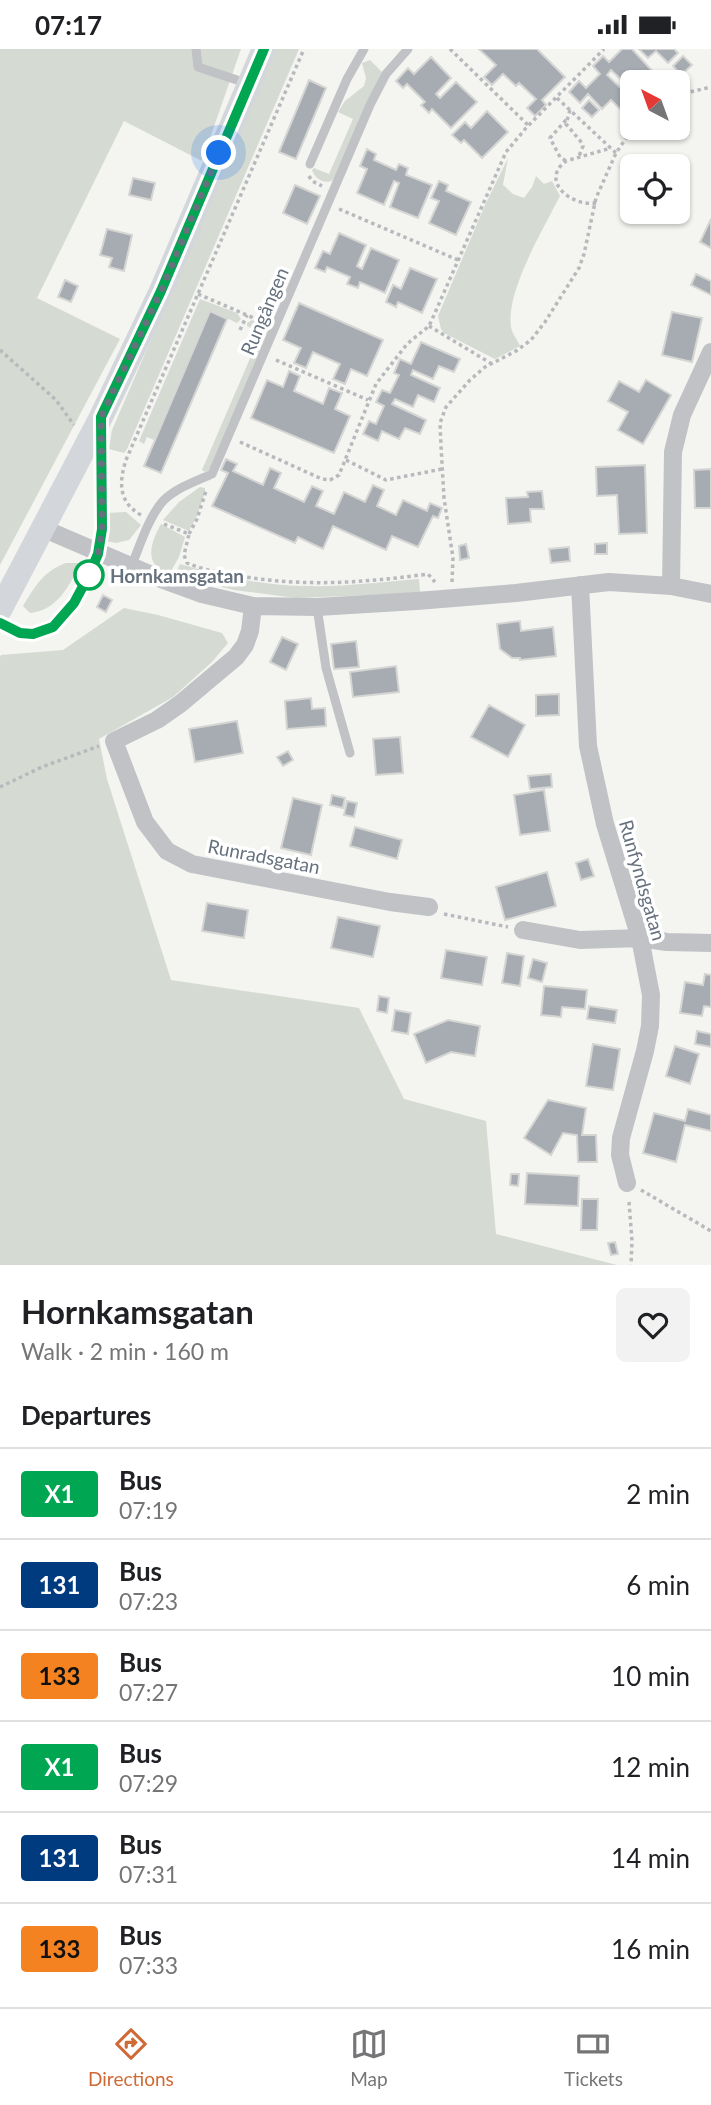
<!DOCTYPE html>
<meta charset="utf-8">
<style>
:root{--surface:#fff;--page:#f2f2f2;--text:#202124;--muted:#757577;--line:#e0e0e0;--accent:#cf6936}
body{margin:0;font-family:Lato,sans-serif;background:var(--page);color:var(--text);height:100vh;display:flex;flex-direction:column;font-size:26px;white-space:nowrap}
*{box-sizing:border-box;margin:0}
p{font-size:23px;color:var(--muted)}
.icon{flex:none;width:38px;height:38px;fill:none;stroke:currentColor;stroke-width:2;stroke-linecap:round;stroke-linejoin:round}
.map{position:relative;height:1216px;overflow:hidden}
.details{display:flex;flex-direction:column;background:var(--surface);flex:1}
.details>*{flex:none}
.badge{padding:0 14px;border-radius:5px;font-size:24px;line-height:46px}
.needle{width:46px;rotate:319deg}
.tools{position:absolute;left:620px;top:21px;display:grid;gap:14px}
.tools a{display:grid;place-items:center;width:70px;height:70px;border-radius:10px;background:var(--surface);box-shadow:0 2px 5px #0004;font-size:35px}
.you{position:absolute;width:35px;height:35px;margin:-18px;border:5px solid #fff;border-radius:50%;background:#1a73e8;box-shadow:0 0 0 10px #1a73e833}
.map>.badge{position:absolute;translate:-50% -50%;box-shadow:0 0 0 4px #fff}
h2{padding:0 21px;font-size:26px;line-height:63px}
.round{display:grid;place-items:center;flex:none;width:74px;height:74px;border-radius:10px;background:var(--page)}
.summary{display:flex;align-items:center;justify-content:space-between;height:119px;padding:0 21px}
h1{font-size:33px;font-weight:700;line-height:52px}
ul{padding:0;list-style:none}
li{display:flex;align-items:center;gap:21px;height:91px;padding:0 21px;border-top:2px solid var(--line)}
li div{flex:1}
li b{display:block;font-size:26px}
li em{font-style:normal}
li .badge{min-width:77px;font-weight:700;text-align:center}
.status{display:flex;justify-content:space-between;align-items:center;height:49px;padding:0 35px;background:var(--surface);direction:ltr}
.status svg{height:19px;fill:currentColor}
.tab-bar{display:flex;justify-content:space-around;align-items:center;height:98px;border-top:2px solid var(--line);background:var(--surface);font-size:19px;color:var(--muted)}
.tab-bar a{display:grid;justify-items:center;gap:4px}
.tab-bar .on{color:var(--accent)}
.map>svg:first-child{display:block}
</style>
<div class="status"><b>07:17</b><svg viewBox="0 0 49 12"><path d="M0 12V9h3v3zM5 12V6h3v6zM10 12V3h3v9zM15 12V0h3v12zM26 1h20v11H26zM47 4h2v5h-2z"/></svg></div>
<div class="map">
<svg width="711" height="1216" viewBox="0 0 711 1216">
<rect width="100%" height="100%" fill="#f4f4f1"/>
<path fill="#d5dad2" d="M0 0H241L202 112 124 72 37 249 120 290 0 516Z
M276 0H299L127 400 124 404 109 400 112 381 119 365Z
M370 11 382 23 333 131C325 136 315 130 312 121L314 119 329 125 353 70 338 63 345 52 364 37 366 29 362 14Z
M508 109 503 136 513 145 524 149 532 138 536 127 544 135 552 132 560 147C544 179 502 248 512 282 514 287 518 292 520 297L495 310 444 284 441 280 438 267 485 156Z
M200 250 237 264 241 270 237 274 210 261 154 391 147 388 144 395 139 392Z
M252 271 263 276 269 282 209 421 205 423 202 421 261 284 247 277V274Z
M200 438 205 439V443L197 467 189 482 163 471 179 453Z
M126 463 141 476 129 491 116 494 106 492V464Z
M161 475 185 488 179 508 170 524C142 517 151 493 161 475Z
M66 514H78L79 517C68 539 57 561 30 564L23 557C35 537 44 522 66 514Z
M180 515C221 527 263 537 306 537 344 538 382 533 419 530L420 544 296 549 234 541 175 526Z
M124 559 158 566 222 584 228 594 212 613 173 648 99 690 107 730 171 931 359 959 404 1050 486 1072 496 1185 617 1216H0V608L1 606 63 601Z"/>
<path fill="#a6acb2" stroke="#d5d5d3" stroke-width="2" d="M479 0H537L565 28 542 51 546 56 535 67 527 59 536 50 519 34 516 37 503 25 492 36 484 28 496 16Z
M622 0H632L657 27 651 33H643L635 26 626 35 611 21 607 26 632 50 622 62 611 51 602 60 588 45 580 54 569 43 579 32 586 39 600 25 593 17 603 7 609 13Z
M639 0H674L678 4 668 14 656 2 648 9Z
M683 7 692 16 681 26 673 17Z
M431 8 451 29 436 45 440 49 456 33 477 53 451 79 432 60 429 64 421 56 425 53 407 35 403 39 396 32 408 19 414 25Z
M309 31 326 39 296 110 279 103Z
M589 51 599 61 592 68 582 59Z
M487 62 508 83 482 109 464 91 461 94 452 86 465 73 471 79Z
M367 100 376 105 374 111 396 121 399 115 408 119 406 126 432 136 418 169 390 158 399 134 394 132 384 156 357 144 367 120 360 117Z
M133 129 155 134 151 151 129 146Z
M439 132 448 136 446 142 471 153 456 186 429 174 439 152 431 149Z
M295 136 320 147 307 175 283 164Z
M711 170V199L700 193Z
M107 180 132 186 124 222 109 218 112 209 100 206Z
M339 184 366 196 357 217 362 220 371 199 399 211 385 244 360 233 358 239 347 235 350 228 327 218 325 223 315 219 323 202 330 205Z
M410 219 437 230 422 264 398 253 396 258 386 253 393 236 401 240Z
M696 225 711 232V246L691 236Z
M65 231 78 237 71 253 58 248Z
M299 254 383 291 367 327 351 320 345 335 333 330 340 315 313 303 306 319 294 314 301 299 283 291Z
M210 262 227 270 161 424 144 417Z
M672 263 702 269 692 313 662 306Z
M421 293 460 310 454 323 439 317 433 330 413 321 411 326 440 339 434 353 418 346 413 358 395 350 392 355 426 371 420 385 405 379 399 390 382 382 378 392 363 385 369 372 376 375 384 357 376 353 382 341 390 344 399 326 394 324 400 310 411 315Z
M289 322 300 327 294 342 323 355 329 339 342 344 335 360 350 367 334 404 251 369 267 331 283 338Z
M646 331 671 346 643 395 618 381 628 363 608 352 619 332 639 343Z
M226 410 237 415 233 422 263 436 270 419 281 424 274 439 304 453 312 437 323 442 316 457 334 465 344 443 365 453 373 436 384 441 377 457 396 466 403 451 427 462 430 454 442 459 438 469 433 467 418 498 392 487 386 501 333 477 323 500 298 488 295 494 212 457 228 424 221 421Z
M645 416 647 484 619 485 617 446 597 447 596 418Z
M711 420V459H695L694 421Z
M542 442 544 460H530L531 473 508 475 506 449 528 448 527 443Z
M607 494V505H595V495Z
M466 495 469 509 460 511 459 497Z
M569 498 570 512 551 514 549 500Z
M103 546 112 551 106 563 97 558Z
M520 572 521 582 553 578 556 607 520 611V609H512L500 600 497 575Z
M282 588 298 595 286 621 270 613Z
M356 592 359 618 334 620 331 595Z
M396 617 399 643 353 648 350 623Z
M559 645V666L536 667V646Z
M311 649 312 660 325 659 326 677 287 680 285 652Z
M489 656 525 676 508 708 471 688Z
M237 672 243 704 195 713 189 680Z
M400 688 403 724 376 726 373 690Z
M288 702 293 711 283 717 277 708Z
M551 725 552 738 530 740 528 727Z
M544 741 550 782 520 786 514 746Z
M332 746 345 749 343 759 330 756Z
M293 749 322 756 311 806 281 799Z
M347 752 357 754 354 768 344 766Z
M355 778 402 791 397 810 350 797Z
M588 810 594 827 581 831 576 814Z
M547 823 556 857 505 871 496 838Z
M207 854 248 861 244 889 202 882Z
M338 868 380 877 373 908 331 899Z
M446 901 487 908 482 936 441 929Z
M507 904 524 907 520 937 502 934Z
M533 910 547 914 542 933 528 929Z
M705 925 711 926V958L704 957 702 967 680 964 685 933 703 936Z
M544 937 587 941 585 960 562 958 561 968 541 966Z
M379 947 389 949 387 964 377 962Z
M589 957 617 961 615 974 587 970Z
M395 961 411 964 408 985 392 982Z
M448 971 480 977 475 1007 451 1003 426 1014 414 985Z
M697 982 711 985V998L695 995Z
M593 995 620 1000 613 1041 586 1037Z
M675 997 699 1005 690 1035 666 1027Z
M548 1051 586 1059 582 1086H596L597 1113H578L577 1086 563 1084 551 1106 524 1089Z
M688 1060 711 1066V1082L685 1076 676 1113 643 1104 654 1064 685 1072Z
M527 1124 579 1127 578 1157 525 1155Z
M511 1125H519L518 1137 510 1136Z
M582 1150H598L597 1181H581Z
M615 1193 618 1205 611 1206 608 1194Z"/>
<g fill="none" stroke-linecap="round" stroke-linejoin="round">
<path stroke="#b7b9bc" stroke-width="3.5" stroke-dasharray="3.5 3.5" stroke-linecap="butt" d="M450 0 529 77
M677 46 711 38
M557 49 616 104
M570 61 566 75 582 94 583 97 579 107
M566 71 550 89 560 108 566 112
M309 127 312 132 322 137
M596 154C572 158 539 132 566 112L611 99
M339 160 458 211
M198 245 263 273
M429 277 492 315
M240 281 247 266
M0 301 56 351 74 376
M276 311 368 351
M240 393 322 430 330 431 339 426 376 335 407 295 429 277 434 266 506 103 526 79 604 0
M346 411 386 431 442 420
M141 466C118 453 119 433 126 411L304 0
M164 475 189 485 184 506 187 514C203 521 222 524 239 527 305 538 362 534 428 525L435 533
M189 485 197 470 206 442
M452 533 453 509 444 449 441 397 440 374 446 358 470 331 485 318 516 302 531 291 545 273 579 219 584 205 596 149 616 104 633 79
M0 738 42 718 99 697
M444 865 508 878
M641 1141 711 1182
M629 1153 632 1192 631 1216"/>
<path stroke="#c0c2c5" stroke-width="9" d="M196 0 198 18 246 34
M310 115 347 30 364 0
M131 518C140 497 148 469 163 452 176 439 196 432 212 425L370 56 386 25 408 0
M317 558 326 619 350 704
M0 575C29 589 43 589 65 564 112 511 101 448 101 384"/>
<path stroke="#c0c2c5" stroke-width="18" d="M42 479 161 530 202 545 253 557 317 558 417 552 516 544 609 533 671 537 711 545
M580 536 588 697 605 775 640 889 651 946 650 977 645 1002 621 1089 620 1106 627 1134
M671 537 673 403 682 366 711 303
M253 557 250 582 245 596 236 608 180 655 157 671 114 692 145 773 167 802 192 815 390 853 429 858
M523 881 580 891 640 889 667 893 711 894"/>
<path stroke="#d3d7db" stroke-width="24" d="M0 561 101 368 161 242 264 0"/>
</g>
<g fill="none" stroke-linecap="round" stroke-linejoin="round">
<defs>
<path id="line" d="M0 574 20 584 33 585 53 578 74 554 89 526 98 505 102 480 101 368 161 242 264 0"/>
</defs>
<use href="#line" stroke="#fff" stroke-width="16"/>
<use href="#line" stroke="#00a651" stroke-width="10"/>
<path stroke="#66717e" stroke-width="7" stroke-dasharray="0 12.6" d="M89 526 98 505 102 480 101 368 161 242 219 104"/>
</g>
<circle fill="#fff" stroke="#00a651" stroke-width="3.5" cx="89" cy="526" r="14"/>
<g text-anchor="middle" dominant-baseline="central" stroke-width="7" stroke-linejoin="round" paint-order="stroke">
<g font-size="19" fill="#66717e" stroke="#fff">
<text transform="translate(264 262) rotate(-67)">Rungången</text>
<text transform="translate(264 807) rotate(11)">Runradsgatan</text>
<text transform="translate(643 831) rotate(74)">Runfyndsgatan</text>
</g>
<g font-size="19" font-weight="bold" fill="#66717e" stroke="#fff" text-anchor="start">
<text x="110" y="526">Hornkamsgatan</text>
</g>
</g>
</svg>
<div class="tools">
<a><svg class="needle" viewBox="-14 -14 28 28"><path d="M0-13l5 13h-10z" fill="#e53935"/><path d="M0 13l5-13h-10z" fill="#757577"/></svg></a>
<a><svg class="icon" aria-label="locate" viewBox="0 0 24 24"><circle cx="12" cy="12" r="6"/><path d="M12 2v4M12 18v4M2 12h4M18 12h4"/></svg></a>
</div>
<div class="you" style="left:219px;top:104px"></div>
</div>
<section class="details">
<div class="summary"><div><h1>Hornkamsgatan</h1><p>Walk · 2 min · 160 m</p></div><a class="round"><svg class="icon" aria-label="heart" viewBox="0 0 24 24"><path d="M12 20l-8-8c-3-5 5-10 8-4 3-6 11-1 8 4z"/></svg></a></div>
<h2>Departures</h2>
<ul>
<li><span class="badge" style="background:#00a651;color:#fff">X1</span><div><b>Bus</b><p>07:19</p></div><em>2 min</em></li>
<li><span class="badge" style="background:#003b80;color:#fff">131</span><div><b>Bus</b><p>07:23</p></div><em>6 min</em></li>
<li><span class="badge" style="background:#f58220;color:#111">133</span><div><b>Bus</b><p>07:27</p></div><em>10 min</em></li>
<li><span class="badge" style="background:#00a651;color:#fff">X1</span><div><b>Bus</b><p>07:29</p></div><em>12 min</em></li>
<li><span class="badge" style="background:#003b80;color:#fff">131</span><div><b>Bus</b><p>07:31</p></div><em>14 min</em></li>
<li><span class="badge" style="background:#f58220;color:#111">133</span><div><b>Bus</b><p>07:33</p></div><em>16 min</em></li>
</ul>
</section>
<nav class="tab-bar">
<a class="on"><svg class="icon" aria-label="directions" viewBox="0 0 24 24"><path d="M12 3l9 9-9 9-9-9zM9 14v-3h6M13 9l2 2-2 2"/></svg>Directions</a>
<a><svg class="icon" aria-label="map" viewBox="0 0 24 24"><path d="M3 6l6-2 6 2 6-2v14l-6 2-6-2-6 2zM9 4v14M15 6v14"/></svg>Map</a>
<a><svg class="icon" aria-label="tickets" viewBox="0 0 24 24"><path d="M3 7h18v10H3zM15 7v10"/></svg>Tickets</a>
</nav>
